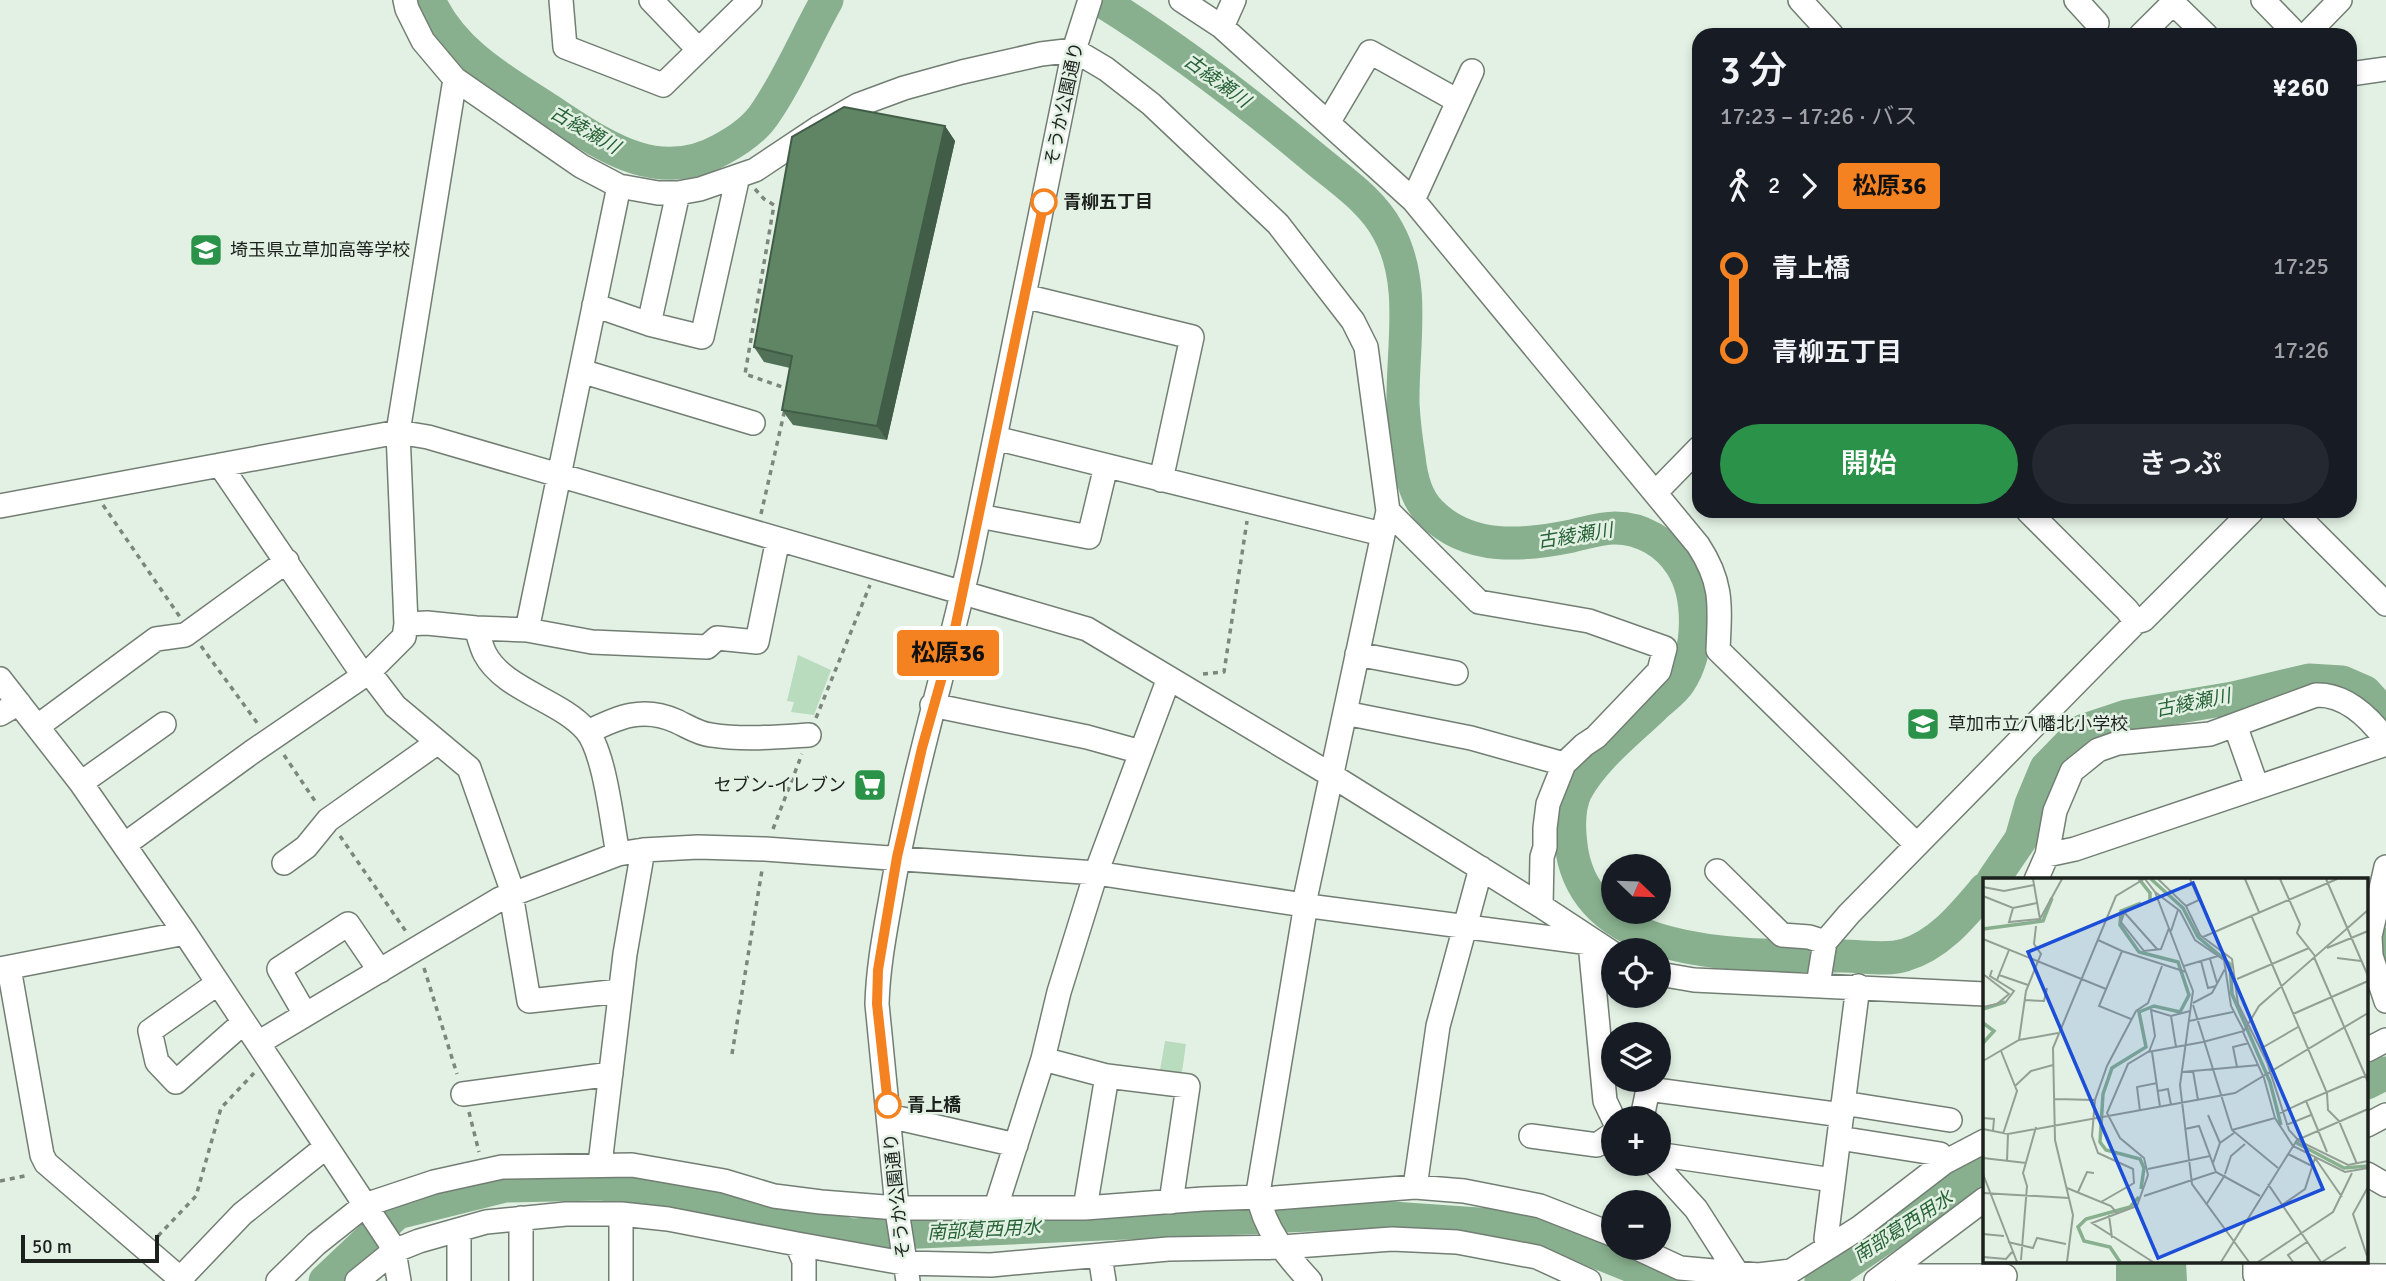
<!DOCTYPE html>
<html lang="ja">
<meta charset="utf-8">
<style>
:root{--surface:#171b24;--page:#242831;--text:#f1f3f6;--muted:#9ea1a6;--accent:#2b9349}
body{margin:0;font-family:Signika,"Noto Sans JP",sans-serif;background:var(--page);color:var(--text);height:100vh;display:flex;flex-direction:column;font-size:26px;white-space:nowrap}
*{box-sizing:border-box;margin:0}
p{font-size:23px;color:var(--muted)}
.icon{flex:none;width:38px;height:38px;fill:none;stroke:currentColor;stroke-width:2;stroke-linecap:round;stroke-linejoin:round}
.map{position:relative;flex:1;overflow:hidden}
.sheet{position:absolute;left:1692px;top:28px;width:665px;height:490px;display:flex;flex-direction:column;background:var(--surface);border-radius:21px;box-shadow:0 4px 10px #0003}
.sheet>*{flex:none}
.badge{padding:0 14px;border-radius:5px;font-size:24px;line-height:46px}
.needle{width:46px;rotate:113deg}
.fabs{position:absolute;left:1601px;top:854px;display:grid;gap:14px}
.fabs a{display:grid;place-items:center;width:70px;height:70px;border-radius:50%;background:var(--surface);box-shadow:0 4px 10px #0003;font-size:35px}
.scale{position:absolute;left:21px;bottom:18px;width:138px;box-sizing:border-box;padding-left:7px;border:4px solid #1c211d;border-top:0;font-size:19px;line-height:24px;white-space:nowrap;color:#1c211d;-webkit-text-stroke:5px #e3f1e4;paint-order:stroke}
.map>.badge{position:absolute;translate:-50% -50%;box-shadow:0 0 0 4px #fff}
.legs{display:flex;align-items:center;gap:10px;height:77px;padding:0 28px;font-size:23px}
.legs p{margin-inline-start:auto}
.overview{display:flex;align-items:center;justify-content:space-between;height:119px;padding:0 28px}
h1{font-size:38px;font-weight:600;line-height:52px}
.action{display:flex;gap:14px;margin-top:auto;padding:14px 28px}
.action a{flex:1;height:80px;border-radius:42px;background:var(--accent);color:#fff;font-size:28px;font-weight:600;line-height:80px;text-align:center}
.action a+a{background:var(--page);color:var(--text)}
ul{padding:0 28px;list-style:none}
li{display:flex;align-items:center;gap:24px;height:84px;font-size:26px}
li i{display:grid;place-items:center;width:10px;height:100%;margin:0 9px;background:currentColor}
li i::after{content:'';width:18px;height:18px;margin:-9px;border:5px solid;border-radius:50%;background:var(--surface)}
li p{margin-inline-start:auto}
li:first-child i{background:linear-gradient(#0000 50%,currentColor 0)}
li:last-child i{background:linear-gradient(currentColor 50%,#0000 0)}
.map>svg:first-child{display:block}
</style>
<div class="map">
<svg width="2386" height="1281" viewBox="0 0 2386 1281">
<rect width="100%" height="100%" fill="#e3f1e4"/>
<path fill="#b9dbbe" d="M798 655 831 670 814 715 791 712 794 702 787 701Z
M1165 1041 1186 1044 1181 1079 1159 1076Z"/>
<path fill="#88b08e" d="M2116 1262H2186L2187 1281H2116Z"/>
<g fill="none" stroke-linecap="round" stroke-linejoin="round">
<path stroke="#88b08e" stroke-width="5" d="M1993 880H1994"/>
<path stroke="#88b08e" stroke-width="33" d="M429 0C451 50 499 78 543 106 599 142 655 187 722 149 739 140 756 128 766 112 790 77 806 37 827 0
M1100 0C1176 47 1245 100 1313 157 1339 179 1372 200 1388 231 1417 283 1402 347 1403 404 1404 422 1406 439 1409 457 1411 477 1416 499 1431 513 1469 551 1523 546 1572 536 1585 533 1601 528 1615 528 1642 528 1667 543 1681 565 1701 596 1700 652 1679 683 1673 692 1661 700 1654 707 1627 733 1594 758 1576 791 1568 808 1569 833 1572 852 1592 965 1756 955 1843 956 1862 956 1887 961 1905 955 1939 945 1963 915 1985 889
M1993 880 2021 839 2031 804 2046 768 2082 731 2127 716 2233 698 2309 680 2342 682 2365 692 2386 715
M2386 944V949
M2367 1083 2386 1073
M325 1281 397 1213 505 1186 602 1184 792 1217 851 1235 1335 1214 1537 1228 1668 1281
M1821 1281 1970 1179 1985 1173"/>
<defs>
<path id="minor" d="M405 0 407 9 423 41 455 79 581 166 619 186 658 193H678L700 189 755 170 818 128 858 105 904 88 962 72 1041 54 1074 50 1106 69 1151 104 1278 224 1353 321 1366 347 1388 511 1304 904
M561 0 565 47 663 85 750 0
M651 0 698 49
M1181 0 1222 27 1413 200 1698 545C1723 583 1720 605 1718 650L1917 845
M1800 0 1832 35
M2076 0 2097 23
M2263 0 2297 35
M1222 27 1234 0
M2141 35 2173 3 2206 35
M2306 35 2340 0
M2350 74 2386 69
M1328 123 1370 52 1458 101
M1413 200 1472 71
M1024 296 1192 337 1161 480
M594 305 649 324 702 337 738 176
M649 324 678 193
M581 371 753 423
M995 438 1382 534
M220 465 363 675
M1655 493 1699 448
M0 506 398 432 428 437 1087 629 1331 775 1541 906 1614 954
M1388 511 1479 602 1589 621 1665 648 1659 671 1596 737 1584 745 1564 764 1548 804 1545 828V847L1542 857 1541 906
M2293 511 2386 604
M979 516 1089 537 1106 466
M2136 622 2143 620 2252 511
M406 624 398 432 455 79
M476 628C479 637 481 646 485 654 504 690 560 700 586 730 605 752 612 824 618 854
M527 630 619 186
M1357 654 1456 673
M369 672 395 706 469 768 513 893
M0 679 81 783 185 933 389 1241 394 1251 399 1281
M932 705 1087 737 1141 752
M1345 713 1471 738 1564 764
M0 714 19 703
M2235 725 2257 787
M38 726 156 639 185 635 287 561
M588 732C618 717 643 706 676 721 687 726 699 734 711 735 743 740 777 737 809 735
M81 783 164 724
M124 845 252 752 369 672 404 637 406 624 427 623 476 628 527 630 592 642 707 647 717 638 757 642 778 539
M2047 855 2075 849 2386 744
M284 863 306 847 328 820 438 742
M2386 867 2370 936 2371 956 2386 1001
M1717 871 1782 935 1809 937 1825 942
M2036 880 2047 855 2055 811 2072 771 2098 750 2118 743 2210 734 2316 695C2346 694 2369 717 2386 740
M511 894 529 1001 620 991
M1306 904 1258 1193C1263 1228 1287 1256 1310 1281
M1590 943 1605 1101 1614 1120
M9 968 42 1155 46 1163 183 1281
M0 969 185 933
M1659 974 1694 980 1985 994
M218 983 150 1031 157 1062 176 1082 244 1022
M1818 985 1825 942 1849 914 2136 622 2127 610 2028 511
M305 1014 279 969 348 924 380 971
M258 1043 500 899 618 854 643 850 698 847 765 849 1096 873 1317 907 1590 943
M2367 1050 2386 1040
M1043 1059 1107 1076 1188 1086 1171 1202
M463 1094 611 1074
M1843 1103 1950 1120
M889 1116 1016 1145
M1642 1118 1648 1089 1842 1115
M2367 1125 2386 1115
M1531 1136 1597 1145 1614 1133
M1839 1138 1940 1154 1945 1162
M1659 1161 1670 1156 1833 1180
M600 1164 625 954 643 850
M1655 1164 1696 1209 1737 1273
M2367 1174 2386 1185
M1415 1187 1438 1026 1481 868
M1259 1201 1275 1198 1415 1187 1464 1191 1540 1206 1614 1235
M1085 1208 1107 1076
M995 1210 1043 1059 1059 992 1096 873 1169 678
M621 1214V1281
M797 1244 804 1261V1281
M1831 1246 1826 1239 1858 986
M1637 1248 1680 1268 1758 1275 1791 1271 1859 1228 1945 1162 1985 1141
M1100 1256 1104 1281
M2255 1262V1275L2386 1276
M1897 1265 1907 1276H2005
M180 1279 242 1214 326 1147
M278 1281 316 1244 365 1205 434 1182 502 1167 632 1165 724 1181 774 1196 821 1202 897 1208H1085L1203 1199 1258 1197
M357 1281 394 1251 419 1241 486 1222 566 1214H621L668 1219 797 1244 903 1263 991 1265 1168 1249 1282 1247 1392 1239 1457 1242 1537 1257 1589 1281
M459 1281V1230
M521 1281V1218
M908 1281 898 1217 877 1004C878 969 884 937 890 903 909 787 944 675 970 560L1074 50 1090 0
M1876 1281 1985 1199"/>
</defs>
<use href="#minor" stroke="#727e73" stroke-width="26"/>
<path stroke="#7c867d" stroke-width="3.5" stroke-dasharray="5 5" stroke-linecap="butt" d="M755 189 764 199 774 205 745 374 788 389
M103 505 180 617
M761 514 785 409
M201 646 258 724
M1203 674 1224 672 1247 521
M816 718 870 585
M284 755 317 804
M773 829 802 754
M340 836 407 933
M424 968 457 1074
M732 1054 762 870
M469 1112 479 1152
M0 1181 29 1175
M158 1236 196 1196 221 1108 254 1073"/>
<use href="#minor" stroke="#fff" stroke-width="23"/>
</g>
<path fill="#527257" d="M945 126 955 141 887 440 793 425 782 410 790 368 764 362 754 347Z"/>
<path fill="#425d47" d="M945 126 955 141 887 440 877 426Z"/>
<path fill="#5f8565" stroke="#425d47" stroke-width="2" d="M844 107 945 126 877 426 782 410 792 356 754 347 792 137Z"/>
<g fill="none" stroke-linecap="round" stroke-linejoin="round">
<defs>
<path id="line-1" d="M888 1105 877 1004 878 970 897 857 922 748 953 638 1044 202"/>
</defs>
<use href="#line-1" stroke="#fff" stroke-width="16"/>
<use href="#line-1" stroke="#f58220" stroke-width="10"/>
</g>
<defs>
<symbol id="school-square" viewBox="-11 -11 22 22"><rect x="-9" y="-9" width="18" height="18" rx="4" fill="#2b9349" stroke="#e3f1e4"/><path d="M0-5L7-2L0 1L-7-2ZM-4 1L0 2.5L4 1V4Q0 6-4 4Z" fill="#fff"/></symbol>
<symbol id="supermarket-square" viewBox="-11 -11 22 22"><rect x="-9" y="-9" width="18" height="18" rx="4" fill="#2b9349" stroke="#e3f1e4"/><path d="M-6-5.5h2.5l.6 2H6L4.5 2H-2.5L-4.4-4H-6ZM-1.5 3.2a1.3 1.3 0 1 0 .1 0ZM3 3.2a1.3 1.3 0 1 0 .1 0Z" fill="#fff"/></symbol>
</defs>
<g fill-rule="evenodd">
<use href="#school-square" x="187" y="231" width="38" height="38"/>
<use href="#school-square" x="1904" y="705" width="38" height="38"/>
<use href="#supermarket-square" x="851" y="766" width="38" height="38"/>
</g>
<g fill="#fff" stroke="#f58220" stroke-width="3.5">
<circle cx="1044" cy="202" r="12"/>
<circle cx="888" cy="1105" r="12"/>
</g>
<g text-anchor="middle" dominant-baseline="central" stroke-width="5" stroke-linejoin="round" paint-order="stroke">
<g font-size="18" fill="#1c211d" stroke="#e3f1e4">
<text transform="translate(1064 104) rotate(-78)">そうか公園通り</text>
<text transform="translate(897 1196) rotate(-96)">そうか公園通り</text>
</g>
<g font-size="18" font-weight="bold" fill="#1c211d" stroke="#e3f1e4" text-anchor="start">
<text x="1063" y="202">青柳五丁目</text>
<text x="907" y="1105">青上橋</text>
</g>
<g font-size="18" fill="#1c211d" stroke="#e3f1e4" text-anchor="start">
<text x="230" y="250">埼玉県立草加高等学校</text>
<text x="1948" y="724">草加市立八幡北小学校</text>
<text x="846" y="785" text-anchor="end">セブン-イレブン</text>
</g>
<g font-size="19" font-style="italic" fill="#276236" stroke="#e3f1e4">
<text transform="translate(1217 81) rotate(36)">古綾瀬川</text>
<text transform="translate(585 130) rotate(30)">古綾瀬川</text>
<text transform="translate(1575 536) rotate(-9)">古綾瀬川</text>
<text transform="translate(2193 703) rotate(-11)">古綾瀬川</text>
<text transform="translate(1903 1227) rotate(-33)">南部葛西用水</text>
<text transform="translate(984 1230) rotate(-3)">南部葛西用水</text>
</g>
</g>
<g transform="translate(1983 878)">
<rect width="385" height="385" fill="#e3f1e4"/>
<path fill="none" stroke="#88b08e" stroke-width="3.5" d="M156 1 167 15V23M168 1 200 30 215 59 247 86 249 116 287 204 298 247M158 25 138 33 137 47 156 74 195 84 206 117 197 134 171 128 156 134 163 169 129 190 120 216 117 264 123 272 157 281 161 290 158 311M0 51 60 43 69 20M0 131 22 124M0 145 11 153 0 165M312 264 361 290 385 288M137 384 127 369 101 363 95 349 103 341 147 329 156 319"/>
<path fill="none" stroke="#939e94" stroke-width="2" d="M162 1 172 14 210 113 197 207 209 306 266 384M175 1 203 28 217 57 249 81 255 126 284 184 306 252 316 263 365 287 385 283M262 1 276 34M297 1 317 46 314 55 332 78M343 1 385 98M0 9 21 13 51 7M172 14 197 33 212 62 241 82 248 128 261 153M0 18 30 30 54 25M174 20 142 33 138 44 161 73 178 71 186 50M203 28 216 22 207 1M30 30 26 44 57 41 50 1M141 34 174 71M268 37 344 215 345 232 356 243 374 286M57 41 79 1M188 53 195 32M220 59 354 1M0 61 123 111M115 62 139 73M344 70 385 53M331 79 385 204M354 80 378 83M227 81 234 105M218 83 225 110 233 108M201 88 235 78M9 92 7 98 31 113 22 125M0 96 26 116 14 126 0 129M16 97 45 107M254 101 326 70M14 102 26 72M41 122 61 123 64 110M210 125 229 115 243 89M210 127 249 252 295 290M310 136 385 103M188 138 193 169M148 141 116 128 139 73 203 94M206 143 250 134M260 154 281 200 292 240 310 268 362 294 385 290M36 162 43 113 58 76 51 66 53 48M220 164 261 153 276 128 385 32M277 171 315 149M18 173 34 213 20 256M166 174 172 158 168 132 188 138 207 133M169 174 177 229M0 183 36 162 75 155M254 189 250 169 266 165M210 193 215 222M199 194 276 187M32 208 48 193 70 187M175 213 185 211 188 227M72 221 112 222M157 233 154 209 174 205M297 235 323 223M225 237 237 265M0 240 11 241 10 253M303 247 328 237M0 251 25 256 252 215 385 135M202 251 216 248 233 294 277 318M249 252 292 240M344 274 323 223 384 197M305 276 329 288M0 280 43 285M332 280 359 319M24 283 25 256M230 285 237 265 251 255M165 291 227 278M0 296 34 384M242 296 248 278 262 266M285 306 338 384M84 310 128 328 134 335M95 314 104 294 111 295M0 315 86 320M161 318 233 294M118 324 151 305 150 291 115 275 109 258 112 222 124 188 153 133 165 125 179 88M223 327 242 297M299 327 322 311 332 280M126 337 129 360M0 356 21 358M25 364 50 370 54 360 83 366M384 378 370 336 385 309M0 379 23 381 29 374M38 382 44 308 40 295 53 249M84 384 90 337 72 262 70 170 133 18 161 1M170 384 109 345 154 328 165 297 161 280 137 260 124 235 145 186 165 174 220 164M238 384 314 262 385 231M275 384 350 334 369 295M310 384 305 377 324 364M339 384 363 369"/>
<path fill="#1d4ed8" fill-opacity="0.15" stroke="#1d4ed8" stroke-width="3.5" d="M210 5 340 311 175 380 45 74Z"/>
<rect width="385" height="385" fill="none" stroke="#1c211d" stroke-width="3.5"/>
</g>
</svg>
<div class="fabs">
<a><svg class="needle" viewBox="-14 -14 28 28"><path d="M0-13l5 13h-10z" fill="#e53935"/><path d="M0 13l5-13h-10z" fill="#9ea1a6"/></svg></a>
<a><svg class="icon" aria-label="locate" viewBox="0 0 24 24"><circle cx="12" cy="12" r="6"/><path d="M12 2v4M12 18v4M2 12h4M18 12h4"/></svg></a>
<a><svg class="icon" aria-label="layers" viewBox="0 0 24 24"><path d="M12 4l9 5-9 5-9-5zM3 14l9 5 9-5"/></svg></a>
<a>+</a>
<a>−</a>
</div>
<div class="scale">50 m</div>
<b class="badge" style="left:948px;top:653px;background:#f58220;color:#111">松原36</b>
<section class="sheet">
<div class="overview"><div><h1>3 分</h1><p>17:23 – 17:26 · バス</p></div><b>¥260</b></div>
<div class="legs"><svg class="icon" aria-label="walk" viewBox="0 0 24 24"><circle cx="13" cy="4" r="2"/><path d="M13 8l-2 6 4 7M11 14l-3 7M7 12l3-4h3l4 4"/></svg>2<svg class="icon" aria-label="forward" viewBox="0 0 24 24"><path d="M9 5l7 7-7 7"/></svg><b class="badge" style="background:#f58220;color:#111">松原36</b></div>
<ul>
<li><i style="color:#f58220"></i><b>青上橋</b><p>17:25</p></li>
<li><i style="color:#f58220"></i><b>青柳五丁目</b><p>17:26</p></li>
</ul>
<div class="action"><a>開始</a><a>きっぷ</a></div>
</section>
</div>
